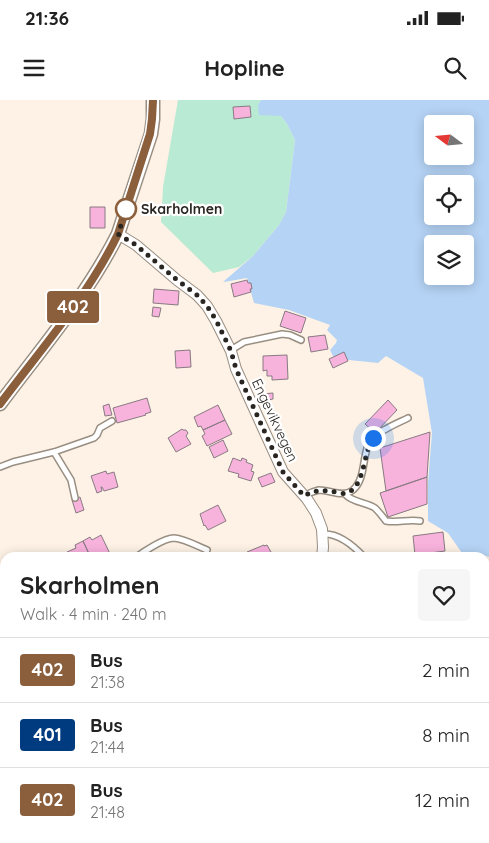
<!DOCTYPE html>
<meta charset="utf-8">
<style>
:root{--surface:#fff;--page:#f6f6f6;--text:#222;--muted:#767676;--line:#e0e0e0}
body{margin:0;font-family:Quicksand,sans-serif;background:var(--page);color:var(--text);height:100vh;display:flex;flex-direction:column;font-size:19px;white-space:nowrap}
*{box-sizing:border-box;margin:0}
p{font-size:16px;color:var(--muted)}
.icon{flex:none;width:28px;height:28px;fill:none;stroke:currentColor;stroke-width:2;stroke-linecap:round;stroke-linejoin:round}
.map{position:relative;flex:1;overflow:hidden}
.drawer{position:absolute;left:0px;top:452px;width:490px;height:291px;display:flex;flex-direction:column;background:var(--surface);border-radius:15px 15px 0 0;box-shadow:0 2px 12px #0003}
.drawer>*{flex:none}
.badge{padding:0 10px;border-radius:4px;font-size:18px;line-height:32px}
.needle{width:32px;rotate:286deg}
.buttons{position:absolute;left:424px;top:15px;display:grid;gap:10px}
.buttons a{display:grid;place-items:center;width:50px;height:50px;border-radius:5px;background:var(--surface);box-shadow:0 2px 12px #0003;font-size:25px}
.you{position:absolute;width:25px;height:25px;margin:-12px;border:4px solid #fff;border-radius:50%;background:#1a73e8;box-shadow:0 0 0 8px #1a73e833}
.map>.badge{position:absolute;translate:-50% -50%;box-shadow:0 0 0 2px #fff}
.round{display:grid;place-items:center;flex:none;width:52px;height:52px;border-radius:5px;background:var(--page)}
.summary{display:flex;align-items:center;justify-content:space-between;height:85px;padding:0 20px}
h1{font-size:24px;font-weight:700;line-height:38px}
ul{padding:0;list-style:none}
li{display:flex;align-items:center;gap:15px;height:65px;padding:0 20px;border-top:1px solid var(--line)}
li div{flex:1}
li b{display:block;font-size:19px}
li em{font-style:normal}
li .badge{min-width:55px;font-weight:700;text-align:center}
.status{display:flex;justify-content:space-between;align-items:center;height:35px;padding:0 25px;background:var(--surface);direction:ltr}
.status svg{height:14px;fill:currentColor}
header{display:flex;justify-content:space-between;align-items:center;height:65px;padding:0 20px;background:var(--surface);font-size:22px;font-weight:700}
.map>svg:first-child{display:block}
</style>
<div class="status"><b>21:36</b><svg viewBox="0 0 49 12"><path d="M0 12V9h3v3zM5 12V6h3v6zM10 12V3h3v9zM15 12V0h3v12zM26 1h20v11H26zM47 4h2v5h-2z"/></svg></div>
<header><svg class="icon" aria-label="menu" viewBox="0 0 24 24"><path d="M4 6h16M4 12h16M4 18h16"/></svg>Hopline<svg class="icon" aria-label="search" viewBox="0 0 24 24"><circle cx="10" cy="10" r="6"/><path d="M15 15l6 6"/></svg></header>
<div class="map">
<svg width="489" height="743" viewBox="0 0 489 743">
<rect width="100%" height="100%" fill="#fdf2e5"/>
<path fill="#b9ead3" d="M178 0H261L258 5 281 16 287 24 295 40 286 112 279 125 253 156 239 167 213 173 161 122 163 87Z"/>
<path fill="#b5d3f5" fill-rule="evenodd" d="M261 0H489V457L477 453H462L448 433 428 421V383L432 333 423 278 386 256 378 263 349 260 333 256 330 250 336 243 337 240 327 230 330 225 289 210 254 203 247 178 224 182H223L253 156 279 125 286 112 295 40 287 24 281 16 259 15 258 5ZM432 24H465V56H432ZM432 84H465V116H432ZM432 144H465V176H432Z"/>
<path fill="#f8b3dd" stroke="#887a82" d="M250 6 251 17 234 19 233 7Z
M90 107H105V128H90Z
M247 180 248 183H251L252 189H250L251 192 234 197 231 184Z
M154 189 179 191 178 205 153 203Z
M153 207 161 208 159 217 152 216Z
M285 211 306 218 301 233 280 226Z
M325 235 328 249 311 252 308 237Z
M190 250 191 267 176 268 175 251Z
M344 252 348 261 333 268 329 259Z
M287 255 288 279 272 280V276H267V270L263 271V256Z
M273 293V299L263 301 262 294Z
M147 298 151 312 145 314 146 315 117 323 113 308Z
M388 300 397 310 375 333 365 324Z
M109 304 112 315 105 316 103 306Z
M218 305 225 320 203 330 201 326 198 327 194 317Z
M225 320 232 334 207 346 202 336 205 334 203 330Z
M182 329 183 330H186L188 333 186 336 191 344 176 352 168 338Z
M430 332 427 377 386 391 380 348Z
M223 340 228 351 214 358 209 347Z
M233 358 241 361 242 358 247 360 246 362 253 365 251 371 254 372 251 381 238 377 239 374 228 371Z
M106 371 107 374 114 372 118 387 104 391 102 387H101L102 391 97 393 91 376Z
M271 373 275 382 262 387 258 378Z
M427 377V404L388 417 380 393Z
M80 397 84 410 76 413 72 400Z
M218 405 226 421 208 430 205 425 204 426 200 414Z
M443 432 445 451 415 455 413 436Z
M101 435 112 458H91L83 441 90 437 92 440Z
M83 441 91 458H70L67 452 76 448 75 445Z
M264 445V446L267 445 271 452 268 454 270 458H249L247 452Z
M489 543V564L485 566V547Z
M485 738 489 743H466L462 739Z"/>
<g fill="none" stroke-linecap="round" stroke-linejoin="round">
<defs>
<path id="service" d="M231 250 244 242 282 234 290 235 301 240
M54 352 71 380 75 398
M0 367 13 362 54 352 94 338 97 335 100 328 112 321
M345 394C353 403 366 402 375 408 379 412 383 417 386 421 397 423 409 419 420 421
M304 396C309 393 314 391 319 390 330 390 343 398 353 390 366 378 362 357 369 343 375 332 398 323 408 318
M323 434C339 433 354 446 365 458
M135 458C143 452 164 438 174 438 185 439 197 446 207 450
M485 487 489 491
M0 536H5
M486 569 489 573
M485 600 489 604
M485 666 489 664
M485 696 489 694
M485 718 488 723
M85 743 89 739
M95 743 97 739
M236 743 238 739"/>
<path id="minor" d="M118 134 136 145 177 180 197 195 207 206 216 221 231 251 236 269 283 372 307 399 316 413 322 429 323 447 322 458
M0 729 5 724"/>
<path id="tertiary" d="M0 304C41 249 87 196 118 134L151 34 153 19V0"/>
</defs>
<use href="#service" stroke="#988e82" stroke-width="8"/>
<use href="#minor" stroke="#988e82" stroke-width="12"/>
<use href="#tertiary" stroke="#988e82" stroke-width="15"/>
<use href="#service" stroke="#fff" stroke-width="5"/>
<use href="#minor" stroke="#fff" stroke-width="10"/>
<use href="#tertiary" stroke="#fff" stroke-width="12"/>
</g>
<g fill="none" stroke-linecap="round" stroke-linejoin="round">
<defs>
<path id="line" d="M0 304C41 249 88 196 118 134L150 34 152 19 153 0"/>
</defs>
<use href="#line" stroke="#fff" stroke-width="11"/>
<use href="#line" stroke="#8b5e3c" stroke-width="8"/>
<path stroke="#292520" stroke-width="5" stroke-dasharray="0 9" d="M126 109 128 105 118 134 136 145 177 180 197 195 207 206 216 220 231 251 236 269 283 372 304 396C314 390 323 390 335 392 338 393 343 394 346 393 365 389 363 352 373 338"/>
</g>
<circle fill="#fff" stroke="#8b5e3c" stroke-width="2.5" cx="126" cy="109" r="10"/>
<g text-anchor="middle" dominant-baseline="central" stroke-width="4.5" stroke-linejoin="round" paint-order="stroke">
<g font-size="14" font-weight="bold" fill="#292520" stroke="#fff" text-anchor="start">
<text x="141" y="109">Skarholmen</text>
</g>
<g font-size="14" fill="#292520" stroke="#fff">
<text transform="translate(275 320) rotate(65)">Engevikvegen</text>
</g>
</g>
</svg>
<div class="buttons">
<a><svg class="needle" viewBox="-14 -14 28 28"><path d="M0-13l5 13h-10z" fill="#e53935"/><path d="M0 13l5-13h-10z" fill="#767676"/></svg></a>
<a><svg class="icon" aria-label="locate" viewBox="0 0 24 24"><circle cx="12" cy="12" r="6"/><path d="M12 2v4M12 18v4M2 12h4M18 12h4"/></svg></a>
<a><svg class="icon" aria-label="layers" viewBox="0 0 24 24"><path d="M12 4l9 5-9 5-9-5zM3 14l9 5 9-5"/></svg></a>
</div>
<div class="you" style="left:373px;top:338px"></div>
<b class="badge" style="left:73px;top:207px;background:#8b5e3c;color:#fff">402</b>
<section class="drawer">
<div class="summary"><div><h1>Skarholmen</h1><p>Walk · 4 min · 240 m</p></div><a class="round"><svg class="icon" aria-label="heart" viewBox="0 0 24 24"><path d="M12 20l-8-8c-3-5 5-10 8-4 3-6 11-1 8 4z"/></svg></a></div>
<ul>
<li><span class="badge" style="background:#8b5e3c;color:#fff">402</span><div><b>Bus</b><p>21:38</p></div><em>2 min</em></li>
<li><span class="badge" style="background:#003b80;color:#fff">401</span><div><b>Bus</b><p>21:44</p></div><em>8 min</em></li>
<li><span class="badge" style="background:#8b5e3c;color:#fff">402</span><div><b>Bus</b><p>21:48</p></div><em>12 min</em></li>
</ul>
</section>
</div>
